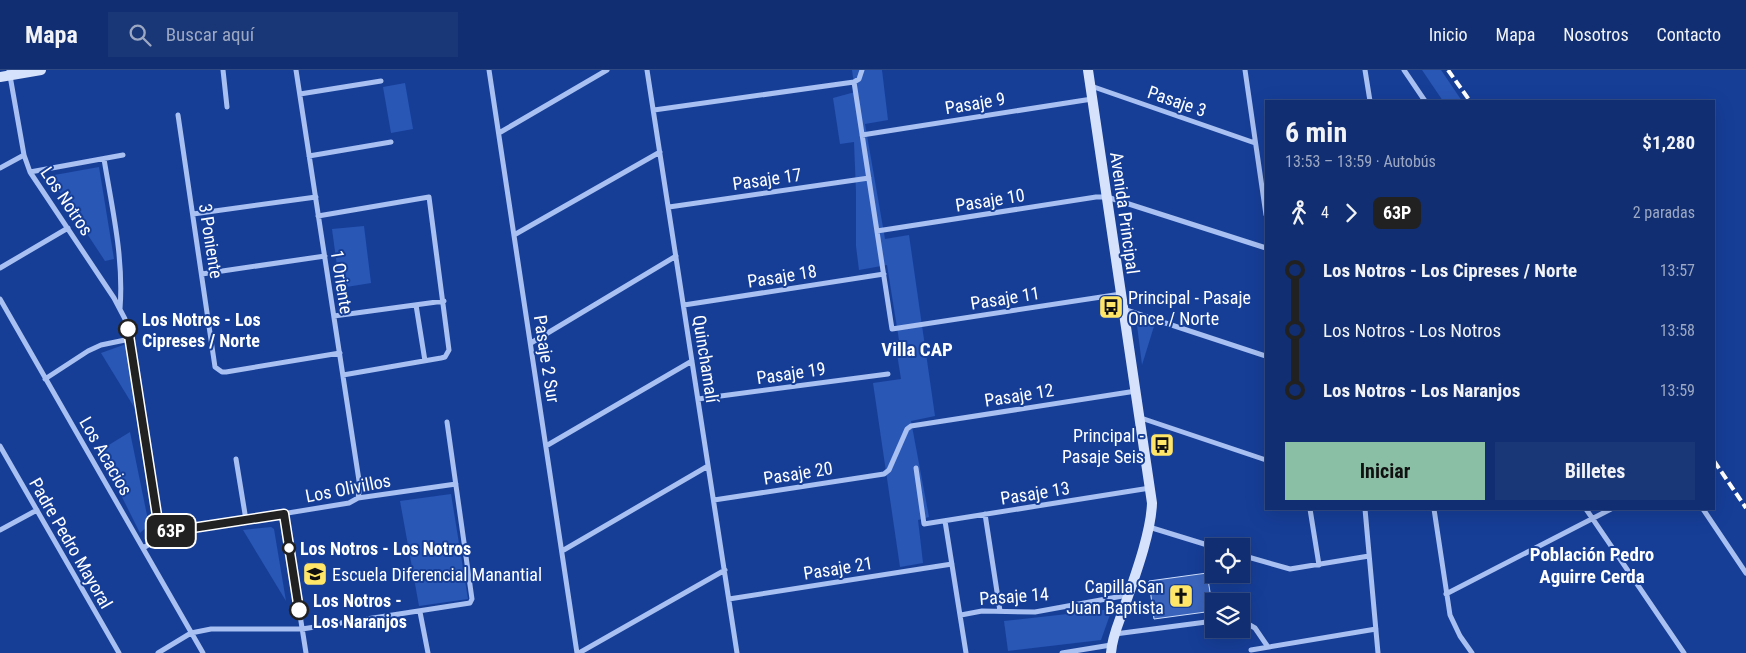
<!DOCTYPE html>
<html lang="es">
<meta charset="utf-8">
<style>
:root{--surface:#102e71;--page:#193676;--text:#f1f3f6;--muted:#9ca8c3;--line:#304a84;--accent:#8abfa5}
body{margin:0;font-family:"Roboto Condensed",sans-serif;background:var(--page);color:var(--text);height:100vh;display:flex;flex-direction:column;font-size:19px;white-space:nowrap}
*{box-sizing:border-box;margin:0}
p{font-size:16px;color:var(--muted)}
.icon{flex:none;width:28px;height:28px;fill:none;stroke:currentColor;stroke-width:2;stroke-linecap:round;stroke-linejoin:round}
.map{position:relative;flex:1;overflow:hidden}
.drawer{position:absolute;left:1265px;top:30px;width:450px;height:410px;display:flex;flex-direction:column;background:var(--surface);border-radius:0px;box-shadow:0 5px 20px #0002,0 0 0 1px var(--line)}
.drawer>*{flex:none}
.badge{padding:0 10px;border-radius:8px;font-size:18px;line-height:32px}
.buttons{position:absolute;left:1205px;top:468px;display:grid;gap:10px}
.buttons a{display:grid;place-items:center;width:45px;height:45px;border-radius:0px;background:var(--surface);box-shadow:0 5px 20px #0002,0 0 0 1px var(--line);font-size:25px}
.map>.badge{position:absolute;translate:-50% -50%;box-shadow:0 0 0 2px #fff}
.legs{display:flex;align-items:center;gap:8px;height:55px;padding:0 20px;font-size:16px}
.legs p{margin-inline-start:auto}
.headline{display:flex;align-items:center;justify-content:space-between;height:85px;padding:0 20px}
h1{font-size:28px;font-weight:700;line-height:38px}
.primary-button{display:flex;gap:10px;margin-top:auto;padding:10px 20px}
.primary-button a{flex:1;height:58px;border-radius:0px;background:var(--accent);color:#111;font-size:20px;font-weight:700;line-height:58px;text-align:center}
.primary-button a+a{background:var(--page);color:var(--text)}
ul{padding:0 20px;list-style:none}
li{display:flex;align-items:center;gap:18px;height:60px;font-size:19px}
li i{display:grid;place-items:center;width:8px;height:100%;margin:0 6px;background:currentColor}
li i::after{content:'';width:12px;height:12px;margin:-6px;border:4px solid;border-radius:50%;background:var(--surface)}
li p{margin-inline-start:auto}
li:first-child i{background:linear-gradient(#0000 50%,currentColor 0)}
li:last-child i{background:linear-gradient(currentColor 50%,#0000 0)}
header{display:flex;align-items:center;gap:30px;box-sizing:border-box;height:70px;padding:0 25px;background:var(--surface);border-bottom:1px solid var(--line)}
header strong{font-size:24px}
nav{display:flex;gap:28px;margin-inline-start:auto;font-size:18px}
.search{width:350px;height:45px;background:var(--page);display:flex;align-items:center;gap:12px;box-sizing:border-box;padding:0 18px;border-radius:0px;color:var(--muted);font-size:19px}
.map>svg:first-child{display:block}
</style>
<header>
<strong>Mapa</strong>
<div class="search"><svg class="icon" aria-label="search" viewBox="0 0 24 24"><circle cx="10" cy="10" r="6"/><path d="M15 15l6 6"/></svg>Buscar aquí</div>
<nav><a>Inicio</a><a>Mapa</a><a>Nosotros</a><a>Contacto</a></nav>
</header>
<div class="map">
<svg width="1746" height="583" viewBox="0 0 1746 583">
<rect width="100%" height="100%" fill="#163e97"/>
<path fill="#2957b6" d="M852 0H882L888 50 865 54 885 169 909 165 935 346 911 351 929 447 918 450 923 493 900 497 873 313 901 309 895 271 899 270 887 195 859 200 856 176V122L854 72 840 74 833 28 855 22Z
M1422 0H1441L1462 31H1443Z
M405 13 413 59 391 63 383 17Z
M99 97 114 189 105 191 49 106Z
M364 156 371 213 340 218 332 159Z
M1136 247 1155 253 1142 295Z
M129 273 134 337 101 283Z
M130 362 149 455 140 463 99 381Z
M451 424 468 529 419 536 400 431Z
M271 457 274 459 286 531 243 460Z
M1112 539 1101 570 1008 581 1004 551Z"/>
<path fill="#3a64bc" stroke="#cfdefc" d="M1207 503 1213 541 1154 549 1149 511Z"/>
<g fill="none" stroke-linecap="round" stroke-linejoin="round">
<path stroke="#a8c0f2" stroke-width="5" d="M9 0 24 85 30 102 114 228 125 249 130 269 157 448C160 458 168 462 178 461L349 433 358 428 456 414
M223 0 227 37
M296 0 360 417 358 428
M489 0 577 583
M647 0 737 583
M1245 0 1266 145
M1365 0 1370 31
M1404 0 1425 31
M854 12 892 259 1121 224
M854 12 859 9 862 0
M1091 16 1255 73
M300 24 381 11
M654 40 854 12
M178 45 215 297 222 302H226L340 283
M499 63 607 0
M862 65 1092 29
M309 86 391 72
M104 89C112 138 124 188 120 239
M0 98 24 85
M30 102 123 85
M669 137 869 108
M193 144 316 127
M318 146 429 127 449 280 445 287 441 288 343 305
M877 161 1096 127H1107L1266 178
M514 165 660 82
M0 198 68 158
M202 204 325 186
M0 229 203 583
M416 235 425 291
M684 235 884 204
M1123 239 1266 286
M334 246 444 231
M531 273 676 186
M45 309 88 281 101 275 130 269
M698 329 888 304
M1141 348 1266 390
M0 376 119 583
M546 376 692 291
M236 389 246 450
M916 398 924 454 1150 418
M714 430 884 404 889 400 907 359 911 356 1136 321
M1310 439 1319 495
M1365 439 1378 583
M1434 439 1450 545 1460 566 1472 583
M1586 439 1684 583
M1703 439 1746 503
M284 444 306 583
M985 444 1000 541
M945 451 966 583
M1149 457 1214 477
M0 460 37 440
M143 478 155 471 168 460
M562 481 708 396
M1241 485 1290 499 1369 486
M1446 524 1611 439
M729 529 952 494
M420 542 428 583
M961 545 982 541 1035 542 1128 525
M1241 550 1255 558 1268 577
M1115 564 1214 551
M1251 580 1376 559
M158 583 191 563 211 559H302L470 533 472 529 447 352
M579 583 725 500
M1062 583 1111 575"/>
<path stroke="#d6e2fc" stroke-width="10" d="M1088 0 1152 433C1151 463 1135 506 1125 535 1120 550 1112 566 1111 583
M0 7 41 0"/>
<path stroke="#fff" stroke-width="4" stroke-dasharray="9 4" stroke-linecap="butt" d="M1448 0 1470 31
M1714 391 1746 438"/>
</g>
<g fill="none" stroke-linecap="round" stroke-linejoin="round">
<defs>
<path id="line-1" d="M128 259 158 452 164 458 173 461 284 444 299 540"/>
</defs>
<use href="#line-1" stroke="#fff" stroke-width="11"/>
<use href="#line-1" stroke="#212121" stroke-width="8"/>
</g>
<defs>
<symbol id="bus-square" viewBox="-11 -11 22 22"><rect x="-9" y="-9" width="18" height="18" rx="4" fill="#ffe668" stroke="#163e97"/><path d="M-5-6H5V4H4V6H2V4H-2V6H-4V4H-5ZM-3.5-4V0h7V-4ZM-3.5 1.2v1.5H-2V1.2ZM2 1.2v1.5H3.5V1.2Z" fill="#111"/></symbol>
<symbol id="school-square" viewBox="-11 -11 22 22"><rect x="-9" y="-9" width="18" height="18" rx="4" fill="#ffe668" stroke="#163e97"/><path d="M0-5L7-2L0 1L-7-2ZM-4 1L0 2.5L4 1V4Q0 6-4 4Z" fill="#111"/></symbol>
<symbol id="church-square" viewBox="-11 -11 22 22"><rect x="-9" y="-9" width="18" height="18" rx="4" fill="#ffe668" stroke="#163e97"/><path d="M-1.2-6h2.4v3.5h3.3v2.4h-3.3V6h-2.4V-.1h-3.3v-2.4h3.3Z" fill="#111"/></symbol>
</defs>
<g fill-rule="evenodd">
<use href="#bus-square" x="1097" y="223" width="28" height="28"/>
<use href="#bus-square" x="1148" y="361" width="28" height="28"/>
<use href="#school-square" x="301" y="490" width="28" height="28"/>
<use href="#church-square" x="1167" y="512" width="28" height="28"/>
</g>
<g fill="#fff" stroke="#212121" stroke-width="2.5">
<circle cx="128" cy="259" r="9"/>
<circle cx="289" cy="478" r="6"/>
<circle cx="299" cy="540" r="9"/>
</g>
<g text-anchor="middle" dominant-baseline="central" stroke-width="4" stroke-linejoin="round" paint-order="stroke">
<g font-size="18" fill="#fff" stroke="#163e97">
<text transform="translate(1177 31) rotate(19)">Pasaje 3</text>
<text transform="translate(975 33) rotate(-9)">Pasaje 9</text>
<text transform="translate(767 109) rotate(-8)">Pasaje 17</text>
<text transform="translate(990 130) rotate(-9)">Pasaje 10</text>
<text transform="translate(67 131) rotate(56)">Los Notros</text>
<text transform="translate(1125 143) rotate(82)">Avenida Principal</text>
<text transform="translate(211 171) rotate(81)">3 Poniente</text>
<text transform="translate(782 206) rotate(-9)">Pasaje 18</text>
<text transform="translate(342 212) rotate(81)">1 Oriente</text>
<text transform="translate(1005 228) rotate(-9)">Pasaje 11</text>
<text transform="translate(547 289) rotate(81)">Pasaje 2 Sur</text>
<text transform="translate(706 289) rotate(81)">Quinchamalí</text>
<text transform="translate(791 303) rotate(-8)">Pasaje 19</text>
<text transform="translate(1019 325) rotate(-9)">Pasaje 12</text>
<text transform="translate(106 386) rotate(60)">Los Acacios</text>
<text transform="translate(798 403) rotate(-9)">Pasaje 20</text>
<text transform="translate(348 418) rotate(-11)">Los Olivillos</text>
<text transform="translate(1035 423) rotate(-9)">Pasaje 13</text>
<text transform="translate(71 473) rotate(60)">Padre Pedro Mayoral</text>
<text transform="translate(838 498) rotate(-9)">Pasaje 21</text>
<text transform="translate(1014 526) rotate(-4)">Pasaje 14</text>
</g>
<g font-size="18" fill="#fff" stroke="#163e97" text-anchor="start">
<text x="1128" y="227">Principal - Pasaje<tspan x="1128" dy="21">Once / Norte</tspan></text>
<text x="1144" y="365" text-anchor="end">Principal -<tspan x="1144" dy="21">Pasaje Seis</tspan></text>
<text x="332" y="504">Escuela Diferencial Manantial</text>
<text x="1164" y="516" text-anchor="end">Capilla San<tspan x="1164" dy="21">Juan Baptista</tspan></text>
</g>
<g font-size="18" font-weight="bold" fill="#fff" stroke="#163e97" text-anchor="start">
<text x="142" y="249">Los Notros - Los<tspan x="142" dy="21">Cipreses / Norte</tspan></text>
<text x="300" y="478">Los Notros - Los Notros</text>
<text x="313" y="530">Los Notros -<tspan x="313" dy="21">Los Naranjos</tspan></text>
</g>
<g font-size="19" font-weight="bold" fill="#fff" stroke="#163e97">
<text x="917" y="279">Villa CAP</text>
<text x="1592" y="484">Población Pedro<tspan x="1592" dy="22">Aguirre Cerda</tspan></text>
</g>
</g>
</svg>
<div class="buttons">
<a><svg class="icon" aria-label="locate" viewBox="0 0 24 24"><circle cx="12" cy="12" r="6"/><path d="M12 2v4M12 18v4M2 12h4M18 12h4"/></svg></a>
<a><svg class="icon" aria-label="layers" viewBox="0 0 24 24"><path d="M12 4l9 5-9 5-9-5zM3 14l9 5 9-5"/></svg></a>
</div>
<b class="badge" style="left:171px;top:461px;background:#212121;color:#fff">63P</b>
<section class="drawer">
<div class="headline"><div><h1>6 min</h1><p>13:53 – 13:59 · Autobús</p></div><b>$1,280</b></div>
<div class="legs"><svg class="icon" aria-label="walk" viewBox="0 0 24 24"><circle cx="13" cy="4" r="2"/><path d="M13 8l-2 6 4 7M11 14l-3 7M7 12l3-4h3l4 4"/></svg>4<svg class="icon" aria-label="forward" viewBox="0 0 24 24"><path d="M9 5l7 7-7 7"/></svg><b class="badge" style="background:#212121;color:#fff">63P</b><p>2 paradas</p></div>
<ul>
<li><i style="color:#212121"></i><b>Los Notros - Los Cipreses / Norte</b><p>13:57</p></li>
<li><i style="color:#212121"></i><span>Los Notros - Los Notros</span><p>13:58</p></li>
<li><i style="color:#212121"></i><b>Los Notros - Los Naranjos</b><p>13:59</p></li>
</ul>
<div class="primary-button"><a>Iniciar</a><a>Billetes</a></div>
</section>
</div>
